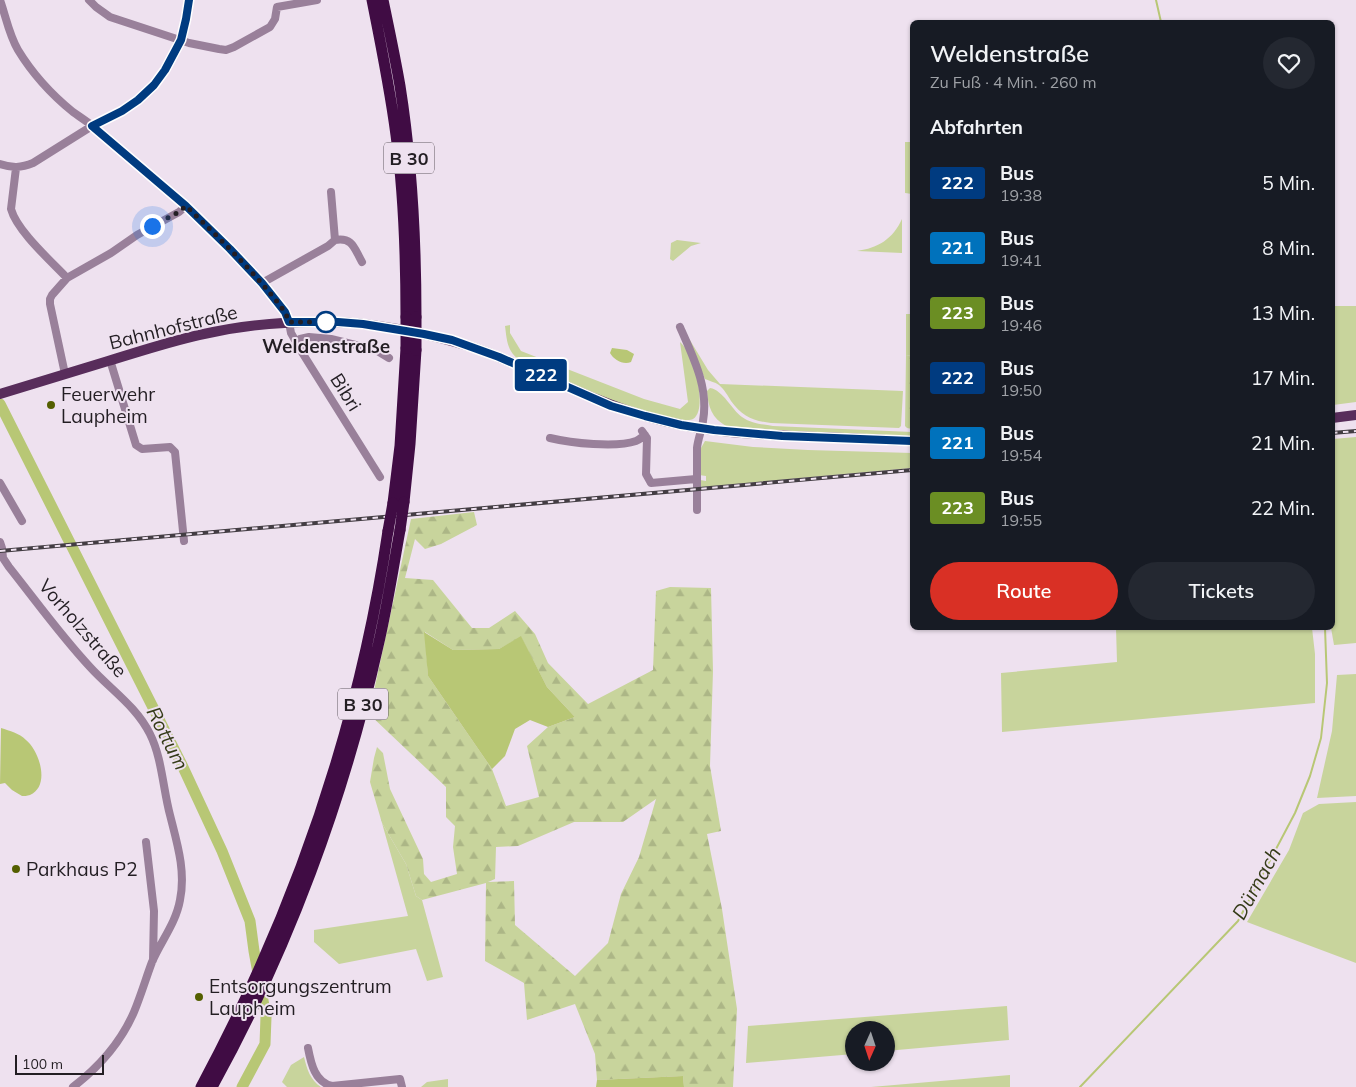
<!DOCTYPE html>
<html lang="de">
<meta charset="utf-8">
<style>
:root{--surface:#171b24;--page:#242831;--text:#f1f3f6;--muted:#9ea1a6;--accent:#d93025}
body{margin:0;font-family:Mulish,sans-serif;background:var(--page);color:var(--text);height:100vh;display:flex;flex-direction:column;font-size:19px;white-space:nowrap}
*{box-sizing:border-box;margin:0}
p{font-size:16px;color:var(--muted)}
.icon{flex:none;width:28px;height:28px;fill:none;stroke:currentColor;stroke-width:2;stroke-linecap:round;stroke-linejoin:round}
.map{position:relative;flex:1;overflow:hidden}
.panel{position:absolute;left:910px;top:20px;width:425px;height:610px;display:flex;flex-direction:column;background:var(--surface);border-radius:8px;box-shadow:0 1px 4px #0004}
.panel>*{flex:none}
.badge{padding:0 10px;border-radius:4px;font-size:18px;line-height:32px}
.needle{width:32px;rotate:183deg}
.fabs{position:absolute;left:845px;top:1021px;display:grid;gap:10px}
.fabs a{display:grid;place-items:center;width:50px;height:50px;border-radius:50%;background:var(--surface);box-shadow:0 1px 4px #0004;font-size:25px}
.scale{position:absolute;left:15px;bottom:12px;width:89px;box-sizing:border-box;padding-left:5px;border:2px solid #231e23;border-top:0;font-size:14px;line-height:18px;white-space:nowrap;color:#231e23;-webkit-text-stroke:4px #eee1ef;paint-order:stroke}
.you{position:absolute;width:25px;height:25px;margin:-12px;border:4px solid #fff;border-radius:50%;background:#1a73e8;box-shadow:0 0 0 8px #1a73e833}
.map>.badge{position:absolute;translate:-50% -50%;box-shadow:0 0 0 2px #fff}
h2{padding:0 20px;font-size:19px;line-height:45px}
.round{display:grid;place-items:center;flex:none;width:52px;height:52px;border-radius:26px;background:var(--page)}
.headline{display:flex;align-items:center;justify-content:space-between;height:85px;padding:0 20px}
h1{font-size:24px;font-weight:600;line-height:38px}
.button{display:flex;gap:10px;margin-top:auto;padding:10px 20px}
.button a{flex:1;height:58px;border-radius:30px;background:var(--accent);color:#fff;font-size:20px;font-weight:600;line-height:58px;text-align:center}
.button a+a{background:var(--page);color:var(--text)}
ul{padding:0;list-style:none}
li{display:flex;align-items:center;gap:15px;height:65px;padding:0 20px}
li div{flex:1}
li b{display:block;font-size:19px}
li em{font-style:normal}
li .badge{min-width:55px;font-weight:700;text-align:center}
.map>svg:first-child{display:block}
</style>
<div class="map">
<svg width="1356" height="1087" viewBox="0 0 1356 1087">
<defs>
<pattern id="forest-firs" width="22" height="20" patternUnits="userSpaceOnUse" patternTransform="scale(1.25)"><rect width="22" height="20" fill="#c8d49c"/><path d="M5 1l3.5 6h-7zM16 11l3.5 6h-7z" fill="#acb686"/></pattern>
</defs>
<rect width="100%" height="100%" fill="#eee1ef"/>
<path fill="#c8d49c" d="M905 142H912V194L905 193Z
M902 219V253L857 251C878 248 893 239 902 219Z
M677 240 701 243 691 246 673 261 670 259 671 243Z
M1332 306H1356V402L1333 405Z
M906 314H912V355L906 356Z
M510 325V333L521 351 644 399 680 409 688 402 680 342C691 352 698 376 699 390 700 399 701 414 693 419 683 425 621 404 608 399 578 388 550 374 521 361 507 352 507 341 505 326Z
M685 332 708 370 720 384 903 391 901 426 899 428 771 423C753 421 742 416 731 401 728 396 724 389 719 385 715 382 709 381 705 379Z
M710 388C723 390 732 410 742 417 752 424 762 424 773 426L912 432V437L846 435 726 426C712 418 708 407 707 391Z
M1356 437V643L1334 645 1331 628H1332L1333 439Z
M705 441 753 447 808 450 912 453V468L702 487 699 485 700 480 706 481V476L699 475 701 448Z
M1116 628H1312L1315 654V703L1002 732 1001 673 1117 662Z
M1356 674V796L1317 798 1332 731 1337 675Z
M1356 802V963L1247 922 1289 850 1303 813 1319 804Z
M382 823 406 864 416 896 422 900 443 977 427 981 416 949 339 964 314 942V930L408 916Z
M1007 1006 1009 1040 886 1051V1030H854V1054L746 1063 748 1026Z
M304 1057C307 1069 310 1080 321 1087H287L282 1082 291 1065Z
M1010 1075V1087H871Z
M448 1079V1087H421L427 1082Z"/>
<path fill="url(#forest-firs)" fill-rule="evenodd" d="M912 355V429L907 428 905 426 906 356Z
M474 512 477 525 441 544 425 549 415 539 405 578 433 580 472 628H489L515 611 535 634 548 663 588 704 653 670 656 591 670 587 711 588 713 671 710 766 721 831 707 834 722 909 737 1009 733 1087H684L683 1076 597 1080 595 1054 575 1004 527 1020 524 983 485 961 486 883 422 900 416 896 406 864 382 823 370 782 374 758 377 747 383 753 390 789 423 859 424 874 431 882 457 874 453 847 455 826 446 817V787L369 714 411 519ZM425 632 453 650 499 649 521 637 547 687 575 717 548 727 527 746 539 797 506 806 492 769 428 676ZM656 799 639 857 621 894 608 943 575 976 515 925 514 881 488 882 495 879 496 847 518 846 574 822H623Z"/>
<path fill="#b8c775" d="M612 348 627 350 634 354 631 362C623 365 614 360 610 353Z
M424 632 453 650 499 649 521 636 547 687 575 717 548 727 530 720 515 729 505 756 492 769 428 676Z
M1 728C10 731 19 733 26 740 39 750 51 786 30 795 27 796 24 796 22 796L12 790 5 783 0 784Z
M683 1076 684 1087H596L597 1080Z"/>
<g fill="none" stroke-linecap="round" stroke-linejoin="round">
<path stroke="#b8c775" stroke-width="2" d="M1156 0 1161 22
M1080 1087 1238 921 1295 813 1310 776 1321 738 1327 683 1325 628"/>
<path stroke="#b8c775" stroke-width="11" d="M0 404 182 765 222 851 250 921 254 951 266 1017 265 1044 242 1087"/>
<path stroke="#99809a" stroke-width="8" d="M0 0C6 17 9 35 18 50 32 73 52 95 73 112 80 117 88 122 95 128 123 151 151 175 178 199 217 233 252 272 285 312L288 317 291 333 303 354 380 477
M89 0 96 7 110 17 189 43 219 49 226 50 234 47 270 27 275 19 277 7 317 0
M0 164C12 168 21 168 33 163L92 126 122 111 138 100 154 85 165 70 181 40 186 19 189 0
M16 168 11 209C17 231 51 261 67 278
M335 240C353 237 354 248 362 262
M262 283 328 246 335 240 331 192
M680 327C693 357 709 387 703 421 702 430 698 438 697 448V510
M296 342 300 339 309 337 331 339 376 350 389 358
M110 360 136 445 142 449 170 447 175 452 184 541
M65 374 50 304V299L52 295 67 278 111 253 137 235 179 212 186 206
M642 431 647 438 646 474 651 483 696 479
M550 438C571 443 616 448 636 441 639 440 642 437 645 435
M0 483 22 521
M0 542 2 548 3 558 9 567C36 601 61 636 90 667 111 690 136 706 150 734 162 758 163 789 170 815 177 843 186 871 180 900 176 923 161 941 152 962 146 978 141 995 134 1012 121 1042 99 1067 73 1087
M146 842 154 911 153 960
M308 1048C311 1064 315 1082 332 1086L400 1079 402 1087"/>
<path stroke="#582d5b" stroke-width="10" d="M0 394C36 383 72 372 108 361 138 352 168 342 199 335 238 326 277 322 316 322 332 322 348 322 363 324 404 329 445 337 483 351 538 371 589 400 645 416 701 433 760 435 818 437 850 438 881 440 912 441
M1332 418 1356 415"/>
<path stroke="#400c44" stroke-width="11" d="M372 0C381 45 390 89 396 135 404 195 406 256 406 317
M383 0C389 29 395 57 400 86 412 162 416 240 416 317
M404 502 410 444 416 350
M393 503 400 446 406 348
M201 1087C294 914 359 726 388 531
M212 1087C288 950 344 798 378 646 387 608 393 569 400 530"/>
<defs>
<path id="rail" d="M1332 433 1356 431
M0 551 912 470"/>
</defs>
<use href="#rail" stroke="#433d43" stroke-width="4"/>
<use href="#rail" stroke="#eee1ef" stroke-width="2" stroke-dasharray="5.5" stroke-linecap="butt"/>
<path stroke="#400c44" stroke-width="11" d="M406 348V317
M416 350V317
M400 530 404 502
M388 531 393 503"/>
</g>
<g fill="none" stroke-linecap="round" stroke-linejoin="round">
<defs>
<path id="line" d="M189 0 186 19 181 40 165 70 154 85 138 100 122 111 92 126 186 206 230 249 262 283 285 312 289 322H338L363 324 424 334 452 340 499 357 611 406 645 416 681 425 714 430 782 436 912 441"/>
</defs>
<use href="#line" stroke="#fff" stroke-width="11"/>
<use href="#line" stroke="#003b80" stroke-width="8"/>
<path stroke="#231e23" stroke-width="5" stroke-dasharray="0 9" d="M152 226 179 212 186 206C215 234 244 262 270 293 277 302 286 311 289 322H326"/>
</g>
<circle fill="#fff" stroke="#003b80" stroke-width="2.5" cx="326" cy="322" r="10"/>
<g fill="#545f00" stroke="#eee1ef" stroke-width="2">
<circle cx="51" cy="405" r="5"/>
<circle cx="16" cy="869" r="5"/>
<circle cx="199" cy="997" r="5"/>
</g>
<g text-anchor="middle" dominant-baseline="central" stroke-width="4" stroke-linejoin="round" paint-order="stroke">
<g fill="#eee1ef" stroke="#605860" stroke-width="1">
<rect x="384" y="142.5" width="50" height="31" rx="4"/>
<rect x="338" y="688.5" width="50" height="31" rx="4"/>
</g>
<g font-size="18" font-weight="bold" fill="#231e23">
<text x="409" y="158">B 30</text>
<text x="363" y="704">B 30</text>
</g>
<g font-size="19" fill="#231e23" stroke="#eee1ef">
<text transform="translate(173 327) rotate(-14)">Bahnhofstraße</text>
<text transform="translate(346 392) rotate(58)">Bibri</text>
<text transform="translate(83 628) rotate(49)">Vorholzstraße</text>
</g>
<g font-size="19" font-weight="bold" fill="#231e23" stroke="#eee1ef">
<text x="326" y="346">Weldenstraße</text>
</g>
<g font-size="19" fill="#231e23" stroke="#eee1ef" text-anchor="start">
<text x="61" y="394">Feuerwehr<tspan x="61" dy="22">Laupheim</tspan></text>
<text x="26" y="869">Parkhaus P2</text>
<text x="209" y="986">Entsorgungszentrum<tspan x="209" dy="22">Laupheim</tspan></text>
</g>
<g font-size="20" font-style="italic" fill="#353b18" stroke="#eee1ef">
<text transform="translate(168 738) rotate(63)">Rottum</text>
<text transform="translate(1256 883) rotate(-61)">Dürnach</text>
</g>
</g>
</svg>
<div class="fabs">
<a><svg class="needle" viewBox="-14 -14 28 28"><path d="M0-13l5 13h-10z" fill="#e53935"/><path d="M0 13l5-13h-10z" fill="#9ea1a6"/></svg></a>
</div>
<div class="scale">100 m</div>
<div class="you" style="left:152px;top:226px"></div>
<b class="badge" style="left:541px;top:375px;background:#003b80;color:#fff">222</b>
<section class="panel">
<div class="headline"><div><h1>Weldenstraße</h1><p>Zu Fuß · 4 Min. · 260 m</p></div><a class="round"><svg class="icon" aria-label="heart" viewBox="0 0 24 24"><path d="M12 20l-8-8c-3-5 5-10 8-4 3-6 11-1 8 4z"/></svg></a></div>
<h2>Abfahrten</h2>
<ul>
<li><span class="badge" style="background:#003b80;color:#fff">222</span><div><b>Bus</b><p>19:38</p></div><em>5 Min.</em></li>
<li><span class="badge" style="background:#0072bc;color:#fff">221</span><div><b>Bus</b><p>19:41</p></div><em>8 Min.</em></li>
<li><span class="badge" style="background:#6b8e23;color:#fff">223</span><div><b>Bus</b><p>19:46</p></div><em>13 Min.</em></li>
<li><span class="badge" style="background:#003b80;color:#fff">222</span><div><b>Bus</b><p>19:50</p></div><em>17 Min.</em></li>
<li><span class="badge" style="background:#0072bc;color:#fff">221</span><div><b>Bus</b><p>19:54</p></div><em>21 Min.</em></li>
<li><span class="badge" style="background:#6b8e23;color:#fff">223</span><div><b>Bus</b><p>19:55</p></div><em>22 Min.</em></li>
</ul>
<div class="button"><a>Route</a><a>Tickets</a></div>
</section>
</div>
